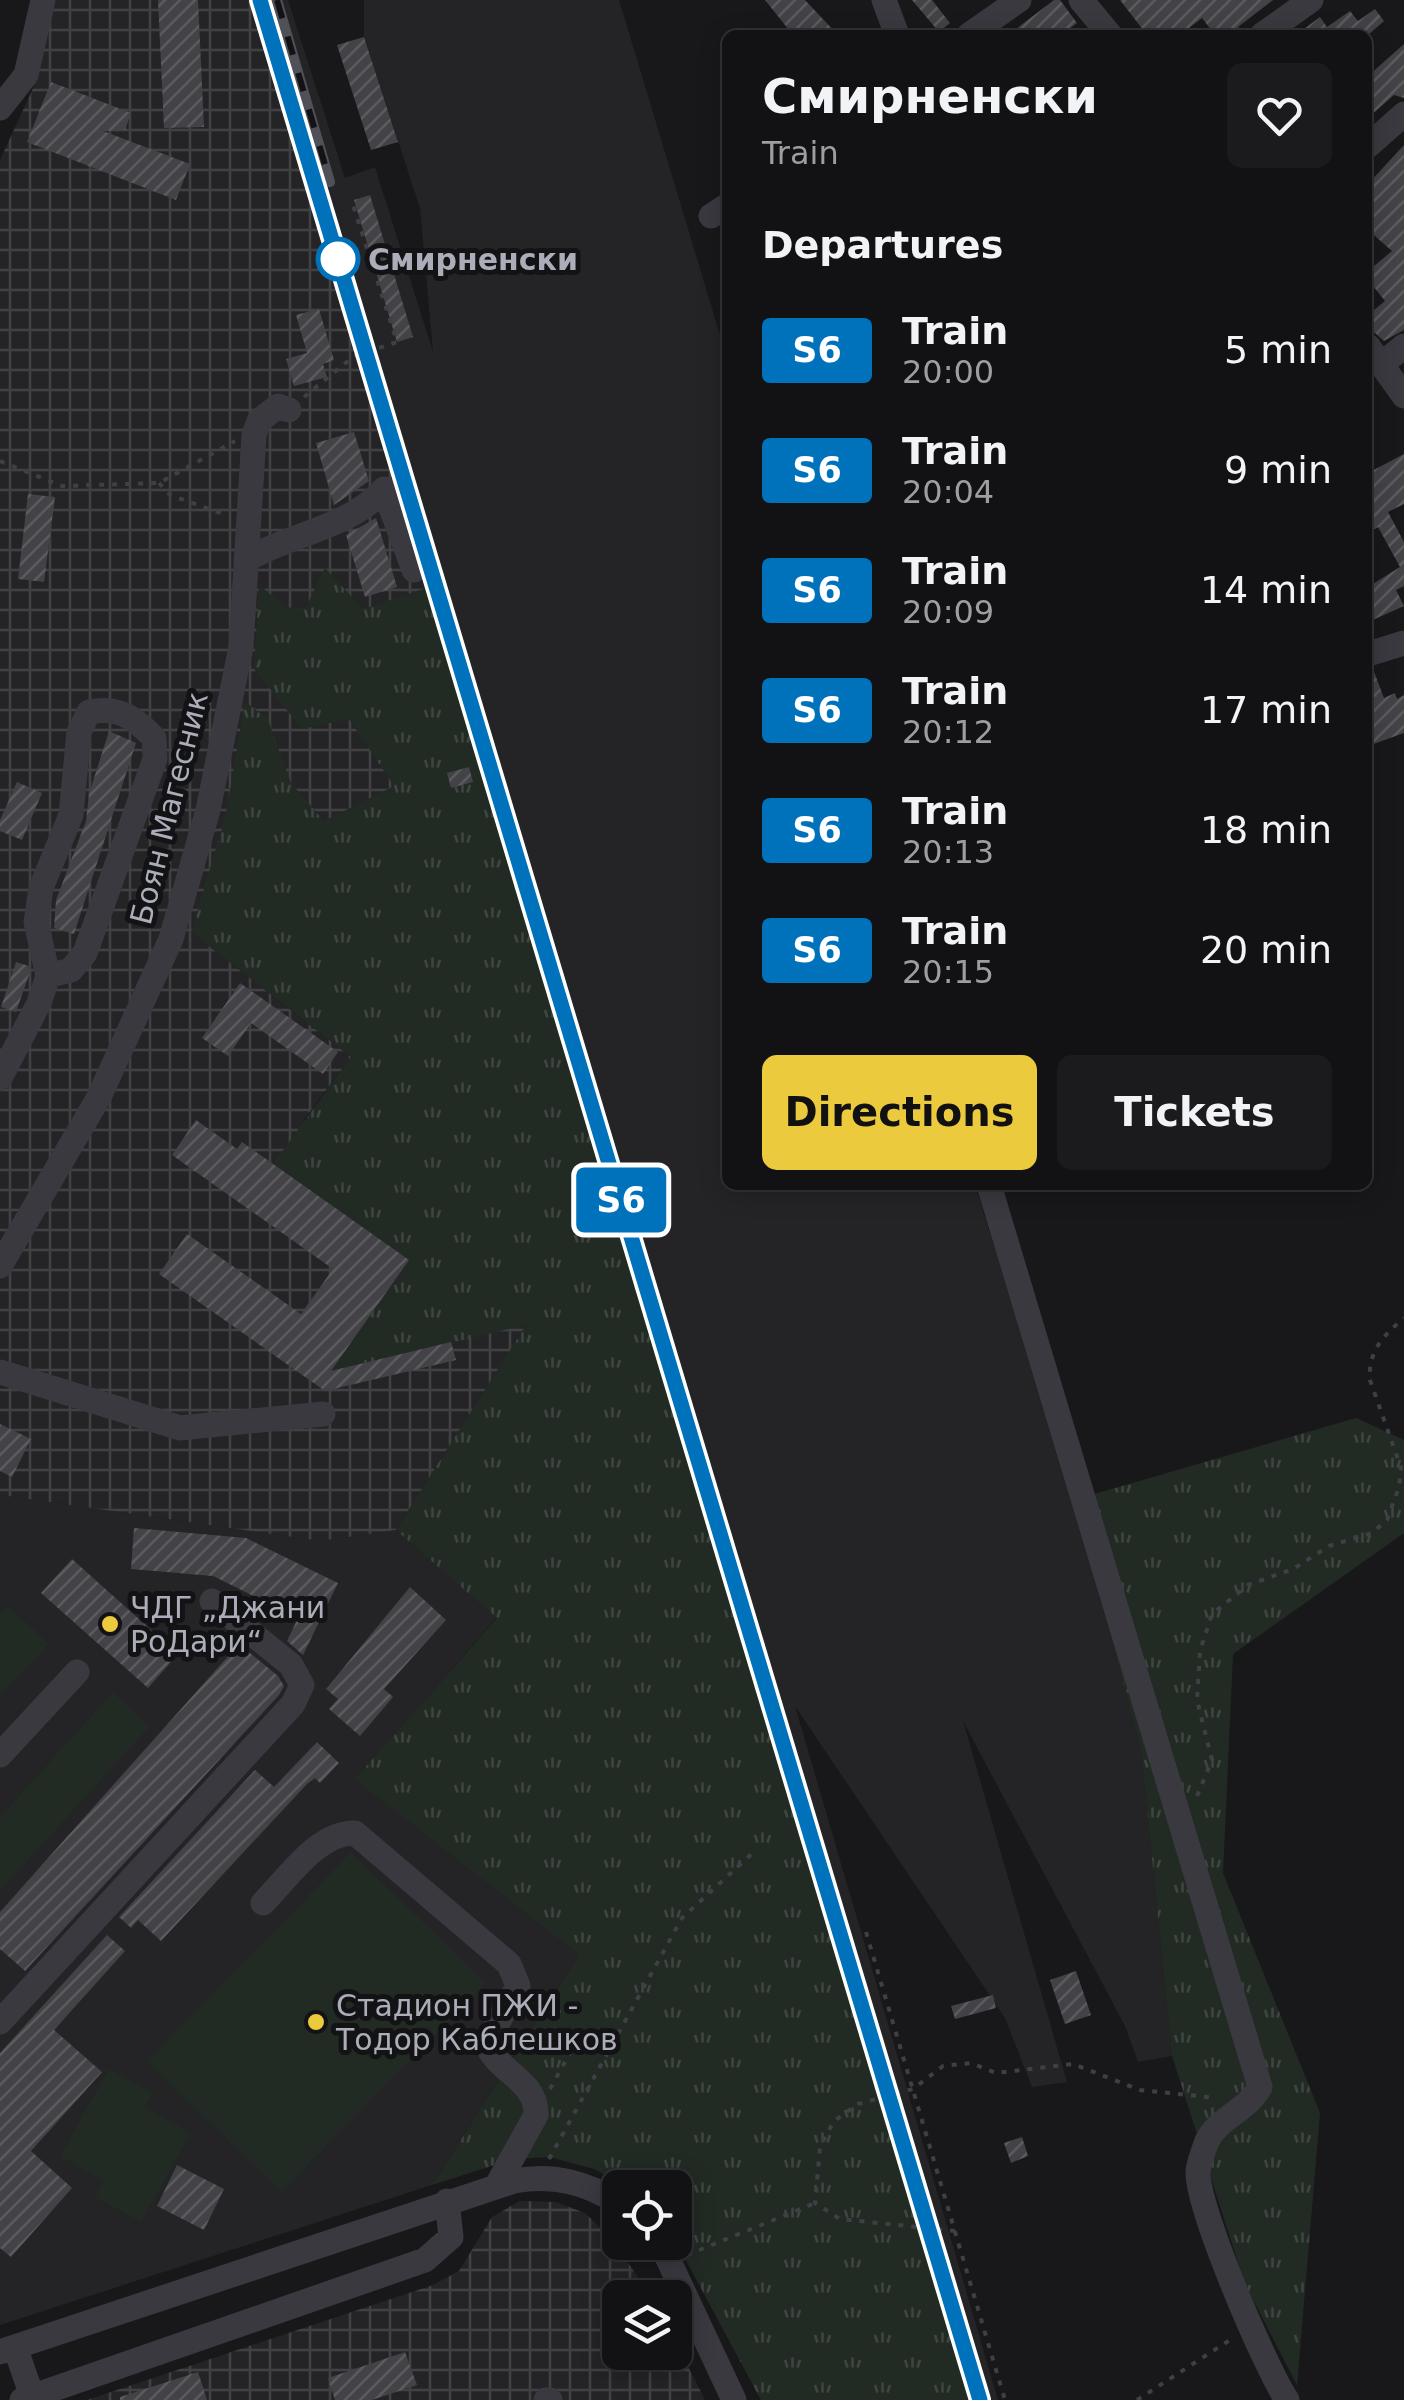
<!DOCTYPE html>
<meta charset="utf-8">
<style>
:root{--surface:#121214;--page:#1b1b1d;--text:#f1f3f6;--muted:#9c9ea0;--line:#313234;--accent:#ecca3e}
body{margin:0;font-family:"DejaVu Sans",sans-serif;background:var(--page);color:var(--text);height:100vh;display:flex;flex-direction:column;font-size:38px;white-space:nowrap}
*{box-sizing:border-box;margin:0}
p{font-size:32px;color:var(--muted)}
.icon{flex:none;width:55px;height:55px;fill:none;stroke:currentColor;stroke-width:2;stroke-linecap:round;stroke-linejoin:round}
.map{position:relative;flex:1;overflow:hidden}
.details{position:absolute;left:722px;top:30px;width:650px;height:1160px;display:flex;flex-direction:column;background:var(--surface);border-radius:15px;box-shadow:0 5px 25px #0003,0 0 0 2px var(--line)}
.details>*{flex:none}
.badge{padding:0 20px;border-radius:8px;font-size:35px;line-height:65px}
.tools{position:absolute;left:602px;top:2170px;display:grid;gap:20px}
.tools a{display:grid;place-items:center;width:90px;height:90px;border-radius:15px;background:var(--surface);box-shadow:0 5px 25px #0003,0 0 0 2px var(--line);font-size:50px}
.map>.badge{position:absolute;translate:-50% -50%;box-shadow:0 0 0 5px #fff}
h2{padding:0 40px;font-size:38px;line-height:90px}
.round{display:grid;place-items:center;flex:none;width:105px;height:105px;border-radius:15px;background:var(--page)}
.overview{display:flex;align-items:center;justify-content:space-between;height:170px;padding:0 40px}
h1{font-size:48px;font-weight:600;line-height:75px}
.cta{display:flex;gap:20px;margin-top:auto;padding:20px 40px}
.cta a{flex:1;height:115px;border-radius:15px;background:var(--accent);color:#111;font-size:40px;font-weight:600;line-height:115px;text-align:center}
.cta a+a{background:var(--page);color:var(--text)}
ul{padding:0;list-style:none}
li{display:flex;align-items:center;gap:30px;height:120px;padding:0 40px}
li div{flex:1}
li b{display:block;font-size:38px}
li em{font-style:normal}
li .badge{min-width:110px;font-weight:700;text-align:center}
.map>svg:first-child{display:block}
</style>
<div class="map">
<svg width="1404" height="2400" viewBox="0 0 1404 2400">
<defs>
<pattern id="industrial-grid" width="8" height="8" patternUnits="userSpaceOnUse" patternTransform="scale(2.5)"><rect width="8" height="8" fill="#242427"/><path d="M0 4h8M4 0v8" fill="none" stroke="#414144"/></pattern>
<pattern id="grass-tufts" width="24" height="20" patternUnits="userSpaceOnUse" patternTransform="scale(2.5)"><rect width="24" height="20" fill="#222a24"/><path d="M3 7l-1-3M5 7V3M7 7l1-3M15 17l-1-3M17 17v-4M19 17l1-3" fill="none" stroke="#3f4642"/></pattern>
<pattern id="building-hatch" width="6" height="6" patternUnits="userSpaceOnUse" patternTransform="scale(2.5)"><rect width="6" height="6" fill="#434247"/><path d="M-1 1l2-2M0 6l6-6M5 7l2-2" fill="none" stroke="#5b5b5f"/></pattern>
</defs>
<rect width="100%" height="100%" fill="#18181a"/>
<path fill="#242427" d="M254 0H288L345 178 375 167 433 352 420 208 364 37V0H619L727 358 728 1185H975L1074 1500 1141 1750 1172 2056 1138 2062 1125 2026 963 1721 1067 2082 1032 2087 1005 2018 795 1706 998 2400H975Z
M0 1495 321 1541 396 1530 497 1617 356 1779 579 1955 432 2185 0 2325Z"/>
<path fill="url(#industrial-grid)" d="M54 0H254L490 786 191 932 351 1057 303 1121 409 1260 332 1370 527 1324 396 1530 321 1541 0 1495V160L35 84Z
M520 2201 556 2202 585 2213 610 2237 652 2297 620 2298V2352H675V2341L705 2400H87L433 2285 459 2271 492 2217Z"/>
<path fill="url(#grass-tufts)" d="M325 568 363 609 429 587 975 2400H761L675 2240V2188L628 2187 594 2169 550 2157 513 2159 432 2185 579 1955 355 1779 497 1618 396 1530 526 1325 331 1371 409 1260 273 1164 351 1057 191 932 225 818 245 701 268 720 291 783 324 821 394 786 349 719 302 729 254 669 259 585 286 607 305 609Z
M1356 1418 1404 1440V1533L1233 1654 1223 1873 1320 2113 1297 2385 1245 2284 1172 2056 1141 1750 1074 1500Z"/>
<path fill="#222a24" d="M8 1605 49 1644 0 1696V1614Z
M113 1692 150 1726 0 1891V1817Z
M351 1852 486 1983 281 2192 147 2061Z
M109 2069 153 2093 145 2107 191 2133 141 2222 95 2197 103 2181 60 2156Z"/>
<path fill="url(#building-hatch)" d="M158 0H198L204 127 164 128Z
M765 0H805L838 35H793Z
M912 0H932L950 23 939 32Z
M1054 0H1060L1077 23 1061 35H1008Z
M1120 0H1273L1238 27 1245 35H1215L1202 18 1180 35H1147Z
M1375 9 1384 21 1368 35H1296L1320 17 1327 27 1350 11 1358 21Z
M364 37 398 142 371 150 337 45Z
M1404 44V98L1394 95 1368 118V76Z
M51 82 131 113 125 130 103 131 190 164 176 200 27 142Z
M1404 145V330L1384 341 1368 327V315L1385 301 1368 280V271L1392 251 1368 230V184Z
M370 195 413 337 397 342 354 200Z
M319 309 334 360 323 364 327 377 294 386 286 359 307 353 296 315Z
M354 432 369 481 334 505 316 443Z
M1404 454V504L1388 512 1404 542V586L1396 590 1404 606 1368 622V587L1400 567 1378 527 1368 533V473Z
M28 494 55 497 44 582 18 579Z
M376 518 397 587 365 597 346 535Z
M1373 669 1384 698 1395 693 1397 699 1404 695V733L1368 746V670Z
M109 731 136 743 74 934 54 928 56 900 86 821 89 794Z
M469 767 473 782 451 788 447 773Z
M17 782 42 793 22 840 0 831V820Z
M16 962 29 966 30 972 16 1012 1 1007Z
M240 983 338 1052 323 1074 251 1023 228 1056 202 1038Z
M196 1120 237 1149 242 1142 409 1260 331 1371 451 1342 456 1360 325 1391 159 1274 187 1234 301 1314 333 1269 172 1155Z
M0 1424 31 1439 12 1477 0 1471Z
M134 1528 246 1538 338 1583 303 1655 287 1641 298 1618 213 1576 131 1569Z
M72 1559 178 1654 148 1688 41 1593Z
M410 1587 446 1620 384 1689 393 1697 360 1736 329 1709 338 1699 326 1689Z
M239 1644 278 1676 284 1686 279 1695 25 1971 0 1949V1912Z
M317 1742 339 1763 320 1783 315 1778 307 1784 161 1941 138 1920 131 1928 119 1917 255 1770 274 1787Z
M107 1935 125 1951 54 2030 102 2072 31 2151 72 2188 11 2257 0 2248V2053Z
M1076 1971 1091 2015 1065 2024 1050 1980Z
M993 1995 996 2008 955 2019 951 2006Z
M1022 2137 1028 2156 1011 2163 1004 2143Z
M177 2165 224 2189 204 2230 157 2206Z
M405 2352 417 2385 372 2400H335L328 2378Z
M198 2372 207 2400H120V2397Z"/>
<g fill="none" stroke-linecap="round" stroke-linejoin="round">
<path stroke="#3f4046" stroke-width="4" stroke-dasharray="5 8" stroke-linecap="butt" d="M304 397 354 356 397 342 352 202
M0 461 62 486 159 483 235 441
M159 483 170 495 226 515
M1197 1796 1212 1760 1197 1700 1200 1651 1212 1614 1248 1585 1293 1569 1329 1546 1372 1533 1387 1520 1399 1487 1401 1468 1370 1380C1368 1351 1383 1336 1404 1318
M866 1932 1005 2400
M550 2089 574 2046
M549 2159 682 1918 756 1850
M955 2231 840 2219 815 2203 820 2147 834 2121 858 2104 913 2089 943 2066 971 2063 996 2073 1073 2064 1140 2090 1217 2098
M687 2255 813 2204
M1137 2400 1233 2338"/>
<path stroke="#39393f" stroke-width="25" d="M884 0 897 35
M1081 0 1110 35
M969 35 1019 0
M1262 35 1311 0
M0 108 26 75 43 0
M1368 146 1404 114
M711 216 728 205
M1368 346 1404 396
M1382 364 1404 346
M246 560C291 533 348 529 384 489L414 570
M1368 654 1404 643
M0 1078 39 1003 48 976 36 922 41 888 71 815 79 732 89 712C118 706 134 717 154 738L155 759 85 953 71 970 48 976
M989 1185 1260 2087C1247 2111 1219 2117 1207 2141 1204 2149 1199 2162 1198 2171 1196 2206 1265 2367 1287 2400
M0 1266 99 1097 171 939 208 810 241 647 254 435 259 421 278 406 289 410
M0 1372 180 1428 323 1414
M0 1755 77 1672
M263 1903C288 1878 318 1832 355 1833L509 1964 518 1986 492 2033 490 2051C505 2075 537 2083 536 2115L496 2187
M0 2022 293 1704 302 1685 291 1665 212 1601
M660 2242 734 2400
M15 2347 32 2396
M0 2352 514 2181C553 2174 586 2182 620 2204
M22 2400 425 2260 451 2237 447 2201
M546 2400H550"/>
<defs>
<path id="rail" d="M260 0 980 2400
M277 0 330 182"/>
</defs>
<use href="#rail" stroke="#505158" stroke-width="10"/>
<use href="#rail" stroke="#131315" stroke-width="6" stroke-dasharray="19" stroke-linecap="butt"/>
</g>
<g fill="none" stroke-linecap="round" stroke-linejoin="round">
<defs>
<path id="line" d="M260 0 980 2400"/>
</defs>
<use href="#line" stroke="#fff" stroke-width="22"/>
<use href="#line" stroke="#0072bc" stroke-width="15"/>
</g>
<circle fill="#fff" stroke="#0072bc" stroke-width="5" cx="338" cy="259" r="20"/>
<g fill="#ecca3e" stroke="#131315" stroke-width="4">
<circle cx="110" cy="1624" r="10"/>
<circle cx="316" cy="2022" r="10"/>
</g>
<g text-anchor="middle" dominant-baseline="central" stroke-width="10" stroke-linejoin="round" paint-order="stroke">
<g font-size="30" font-weight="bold" fill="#abadb9" stroke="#131315" text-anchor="start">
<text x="368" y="259">Смирненски</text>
</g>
<g font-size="30" fill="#abadb9" stroke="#131315">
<text transform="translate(169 808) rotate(-76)">Боян Магесник</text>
</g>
<g font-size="30" fill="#abadb9" stroke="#131315" text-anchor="start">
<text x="130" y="1607">ЧДГ „Джани<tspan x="130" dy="34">РоДари“</tspan></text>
<text x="336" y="2005">Стадион ПЖИ -<tspan x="336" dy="34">Тодор Каблешков</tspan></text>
</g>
</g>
</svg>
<div class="tools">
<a><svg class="icon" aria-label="locate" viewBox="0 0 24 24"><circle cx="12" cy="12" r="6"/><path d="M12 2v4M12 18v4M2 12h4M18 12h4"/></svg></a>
<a><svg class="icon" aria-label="layers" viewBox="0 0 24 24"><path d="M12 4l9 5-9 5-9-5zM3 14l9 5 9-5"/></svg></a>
</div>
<b class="badge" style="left:621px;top:1200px;background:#0072bc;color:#fff">S6</b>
<section class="details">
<div class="overview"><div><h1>Смирненски</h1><p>Train</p></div><a class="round"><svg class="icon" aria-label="heart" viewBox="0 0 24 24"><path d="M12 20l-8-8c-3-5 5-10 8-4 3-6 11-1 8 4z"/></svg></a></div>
<h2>Departures</h2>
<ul>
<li><span class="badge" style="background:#0072bc;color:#fff">S6</span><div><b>Train</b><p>20:00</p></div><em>5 min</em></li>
<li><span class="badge" style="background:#0072bc;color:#fff">S6</span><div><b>Train</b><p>20:04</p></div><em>9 min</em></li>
<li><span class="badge" style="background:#0072bc;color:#fff">S6</span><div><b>Train</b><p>20:09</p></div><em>14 min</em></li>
<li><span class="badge" style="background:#0072bc;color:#fff">S6</span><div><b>Train</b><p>20:12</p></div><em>17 min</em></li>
<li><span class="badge" style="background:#0072bc;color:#fff">S6</span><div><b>Train</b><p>20:13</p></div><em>18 min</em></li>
<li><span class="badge" style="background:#0072bc;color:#fff">S6</span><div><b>Train</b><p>20:15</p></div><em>20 min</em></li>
</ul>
<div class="cta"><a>Directions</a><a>Tickets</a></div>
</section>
</div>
